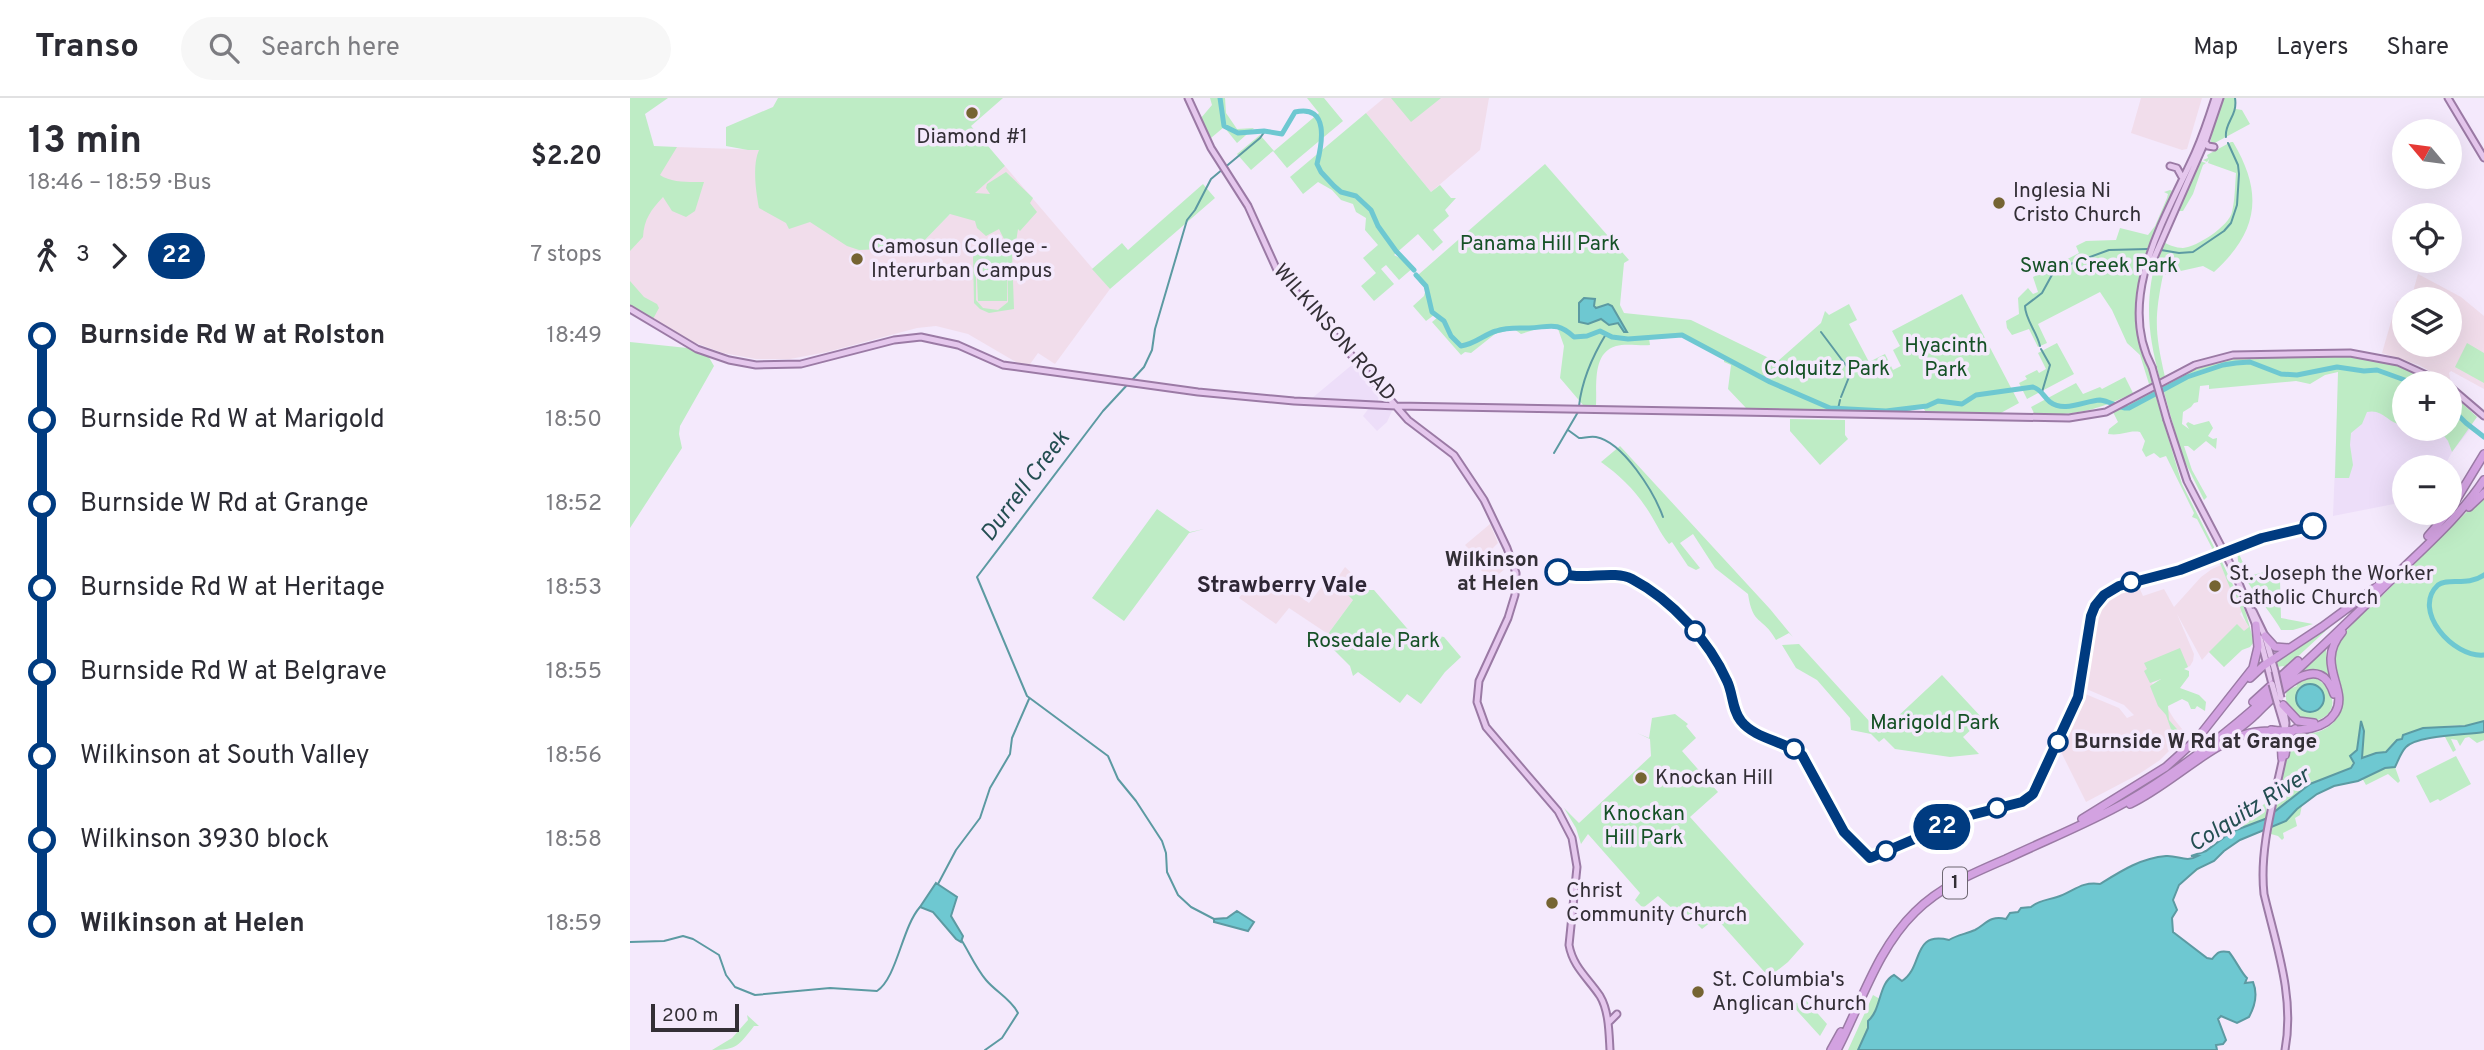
<!DOCTYPE html>
<meta charset="utf-8">
<style>
:root{--surface:#fff;--page:#f7f7f7;--text:#2b2b33;--muted:#7c7c81;--line:#e1e1e2}
body{margin:0;font-family:Overpass,sans-serif;background:var(--page);color:var(--text);height:100vh;display:flex;flex-direction:column;font-size:26px;white-space:nowrap}
*{box-sizing:border-box;margin:0}
p{font-size:23px;color:var(--muted)}
.icon{flex:none;width:38px;height:38px;fill:none;stroke:currentColor;stroke-width:2;stroke-linecap:round;stroke-linejoin:round}
.map{position:relative;flex:1;overflow:hidden}
.side{display:flex;flex-direction:column;background:var(--surface);width:630px}
.side>*{flex:none}
.badge{padding:0 14px;border-radius:23px;font-size:24px;line-height:46px}
.needle{width:46px;rotate:299deg}
.controls{position:absolute;left:1762px;top:21px;display:grid;gap:14px}
.controls a{display:grid;place-items:center;width:70px;height:70px;border-radius:50%;background:var(--surface);box-shadow:0 7px 28px #0002;font-size:35px}
.scale{position:absolute;left:21px;bottom:18px;width:88px;box-sizing:border-box;padding-left:7px;border:4px solid #332f36;border-top:0;font-size:19px;line-height:24px;white-space:nowrap;color:#332f36;-webkit-text-stroke:5px #f4e9fc;paint-order:stroke}
.map>.badge{position:absolute;translate:-50% -50%;box-shadow:0 0 0 4px #fff}
.legs{display:flex;align-items:center;gap:10px;height:77px;padding:0 28px;font-size:23px}
.legs p{margin-inline-start:auto}
.headline{display:flex;align-items:center;justify-content:space-between;height:119px;padding:0 28px}
h1{font-size:38px;font-weight:700;line-height:52px}
ul{padding:0 28px;list-style:none}
li{display:flex;align-items:center;gap:24px;height:84px;font-size:26px}
li i{display:grid;place-items:center;width:10px;height:100%;margin:0 9px;background:currentColor}
li i::after{content:'';width:18px;height:18px;margin:-9px;border:5px solid;border-radius:50%;background:var(--surface)}
li p{margin-inline-start:auto}
li:first-child i{background:linear-gradient(#0000 50%,currentColor 0)}
li:last-child i{background:linear-gradient(currentColor 50%,#0000 0)}
header{display:flex;align-items:center;gap:42px;box-sizing:border-box;height:98px;padding:0 35px;background:var(--surface);border-bottom:2px solid var(--line)}
header strong{font-size:33px}
nav{display:flex;gap:38px;margin-inline-start:auto;font-size:24px}
.search{width:490px;height:63px;background:var(--page);display:flex;align-items:center;gap:18px;box-sizing:border-box;padding:0 24px;border-radius:38px;color:var(--muted);font-size:26px}
main{display:flex;flex:1;min-height:0}
.map>svg:first-child{display:block}
</style>
<header>
<strong>Transo</strong>
<div class="search"><svg class="icon" aria-label="search" viewBox="0 0 24 24"><circle cx="10" cy="10" r="6"/><path d="M15 15l6 6"/></svg>Search here</div>
<nav><a>Map</a><a>Layers</a><a>Share</a></nav>
</header>
<main>
<section class="side">
<div class="headline"><div><h1>13 min</h1><p>18:46 – 18:59 · Bus</p></div><b>$2.20</b></div>
<div class="legs"><svg class="icon" aria-label="walk" viewBox="0 0 24 24"><circle cx="13" cy="4" r="2"/><path d="M13 8l-2 6 4 7M11 14l-3 7M7 12l3-4h3l4 4"/></svg>3<svg class="icon" aria-label="forward" viewBox="0 0 24 24"><path d="M9 5l7 7-7 7"/></svg><b class="badge" style="background:#003b80;color:#fff">22</b><p>7 stops</p></div>
<ul>
<li><i style="color:#003b80"></i><b>Burnside Rd W at Rolston</b><p>18:49</p></li>
<li><i style="color:#003b80"></i><span>Burnside Rd W at Marigold</span><p>18:50</p></li>
<li><i style="color:#003b80"></i><span>Burnside W Rd at Grange</span><p>18:52</p></li>
<li><i style="color:#003b80"></i><span>Burnside Rd W at Heritage</span><p>18:53</p></li>
<li><i style="color:#003b80"></i><span>Burnside Rd W at Belgrave</span><p>18:55</p></li>
<li><i style="color:#003b80"></i><span>Wilkinson at South Valley</span><p>18:56</p></li>
<li><i style="color:#003b80"></i><span>Wilkinson 3930 block</span><p>18:58</p></li>
<li><i style="color:#003b80"></i><b>Wilkinson at Helen</b><p>18:59</p></li>
</ul>
</section>
<div class="map">
<svg width="1854" height="952" viewBox="0 0 1854 952">
<rect width="100%" height="100%" fill="#f4e9fc"/>
<path fill="#eddef9" d="M723 266 749 297 748 303 681 301Z
M1709 267 1774 285V331L1841 330 1822 354 1814 369H1774V404L1703 418Z
M760 309 762 313 757 324 747 333 733 318 739 310Z"/>
<path fill="#f1ddeb" d="M754 0H859L850 52 801 94 736 15Z
M1511 0H1572L1557 51 1552 52 1501 35Z
M46 49 134 52 184 122 290 147 317 119 375 68 480 191 425 266 408 255 398 269 391 267 338 236 306 228 287 230 197 254 160 261H126L93 255 63 244 0 207V106Z
M1788 176 1831 199 1854 218V291L1821 273 1819 275 1821 285 1789 267 1752 255 1767 203 1774 205V247H1820V201H1781Z
M860 426 868 445 850 463 835 447Z
M869 455 873 456 878 468 861 483 851 472Z
M1591 467 1600 489H1602L1613 512 1610 516 1619 529 1594 569 1579 554 1572 562 1547 516 1564 556 1563 563 1560 568 1522 585 1544 621 1556 636 1530 662 1509 676 1456 704 1429 650 1453 595 1489 610 1497 620 1504 617 1494 607 1454 590 1464 525 1470 509 1490 493 1508 487 1513 498 1534 491 1544 509 1571 479 1582 471Z
M715 469 729 482 719 497 723 502 698 536 659 510 646 526 609 500 622 481 642 489 647 482 679 505 697 482 703 486Z"/>
<path fill="#beecc5" fill-rule="evenodd" d="M0 0H38L15 16 24 48 47 49 30 77C42 85 59 84 74 84L65 113 56 119 42 113 33 99C21 112 14 121 13 139L0 153Z
M148 0H373L341 28 375 68 345 95 360 96 356 90 357 86 376 74 403 100 400 105 407 114 390 133 388 131 386 144 382 146 374 141 369 131 356 138 347 130 345 123 320 116 290 147 277 148V150L229 152 217 148 180 124 159 131 156 125 129 110C126 94 122 67 129 52H118L96 48V29L143 9Z
M580 0H595L596 15 607 31 624 30 607 45 594 29 581 40 571 20 582 7Z
M677 0H694L713 23 657 70 643 53 621 72 607 56 630 37 644 53 689 15Z
M761 0H811L781 24Z
M1594 0H1605L1606 11 1612 12 1620 26 1581 47C1579 40 1590 10 1594 0Z
M736 15 801 94 810 87 821 100H826L815 112 819 118 803 132 813 144 803 153 788 136 764 157 780 165 784 169 769 182 756 167 751 171 764 186 744 203 731 188 746 175 733 160 748 147 735 132 736 120 726 114 723 106 711 102 702 92 688 84 673 96 660 79Z
M1601 44H1603C1634 96 1628 134 1584 174L1573 168 1533 177C1524 221 1525 235 1535 279L1530 281C1516 230 1514 194 1532 143 1538 147 1546 150 1553 150 1567 149 1599 128 1602 114 1605 102 1605 87 1606 75L1578 65 1579 61 1577 64 1573 62 1578 60 1577 57Z
M1570 63 1576 65 1573 67 1563 96 1553 113H1546Z
M915 66 999 162 994 165 990 207 994 215 1061 222 1147 264 1191 225 1195 213 1199 217 1219 206 1227 222 1219 226 1239 264 1255 256 1263 272 1271 268 1263 252 1270 248 1262 233 1332 196 1389 305 1369 316 1296 314 1291 307 1278 314 1116 310 1098 291 1101 267 1094 264V259L1048 235 1019 240 1020 247C1009 248 996 245 986 248 962 255 967 287 966 307H953L930 280 934 248 927 228 913 229 891 236 884 231 865 236 841 255 835 254 831 257 802 224 808 219 804 217 796 223 783 208 794 198 796 191 789 184 788 177Z
M573 86 585 100 480 191 462 171 492 145 498 152Z
M1540 92 1543 93C1510 163 1497 210 1523 285L1519 286 1510 257 1497 245 1482 212 1470 194 1408 226 1417 245 1408 249 1399 231 1382 237 1377 230 1376 223 1389 216 1388 200 1398 190 1403 196 1408 194 1403 179 1449 155 1446 148 1456 143 1486 142 1490 130 1518 137 1525 128 1537 100 1538 96 1534 94Z
M360 145 372 147 382 154 384 211 359 215 350 211 344 205 343 158 349 149ZM377 157 378 204 368 212 353 210 346 202V159L348 203H377Z
M0 183 14 199 27 206 29 210 23 221 0 207Z
M0 244 67 251 77 256 84 268 50 328 49 336 52 350 0 430Z
M1427 245 1444 276 1397 301 1389 285 1397 281 1395 278 1407 272 1409 275 1416 271 1408 255Z
M1837 245 1854 255V285L1825 269Z
M1709 258C1745 259 1776 268 1808 285H1774V326C1759 328 1754 310 1737 314L1732 326 1721 335 1720 347 1723 367 1719 380H1705L1708 274 1695 277 1680 286 1666 283 1579 291V287L1570 288 1568 304 1564 305 1561 309 1553 314 1552 326 1559 331 1556 326 1558 324 1564 327 1579 323 1583 330 1578 338 1583 341 1587 340 1586 351 1576 343 1564 353 1558 348H1554L1562 372 1577 399 1574 402 1552 358 1532 287 1569 268 1602 260Z
M1495 279 1503 295C1467 313 1445 317 1405 317L1401 309 1446 285 1453 296 1470 289 1472 291Z
M1524 292 1552 386 1584 449V452L1579 457 1582 450 1567 421 1562 419 1564 415 1536 358 1530 360 1524 355 1516 359 1512 352 1515 343 1510 334C1498 332 1492 338 1478 336L1479 331 1488 324 1483 314Z
M1820 294 1847 319 1822 354 1818 343 1809 331H1820Z
M1160 321 1215 322V337L1218 341 1190 367 1160 333Z
M990 348 1140 511 1163 539 1159 535 1146 542C1132 517 1123 529 1118 496L1085 470 1063 436 1050 445 1070 470 1066 472 1058 468 1042 444 1039 446C1029 434 1024 420 1015 408 1004 391 988 376 971 364Z
M1854 398V624L1843 627 1814 628 1767 642 1760 652 1749 659 1726 672 1700 678 1684 687 1643 718 1597 739 1559 768 1557 762 1568 758H1561L1576 753 1605 733 1596 723 1630 710 1637 703 1636 720 1645 714 1661 638C1668 632 1673 635 1681 635 1700 634 1714 617 1713 599 1712 579 1697 561 1710 542 1722 523 1742 508 1758 492 1790 460 1821 428 1854 398Z
M527 411 560 434 574 431 559 435 494 523 462 500Z
M1621 447 1609 456 1619 478 1638 473 1650 482 1651 520 1683 526 1663 532H1651C1642 513 1603 475 1608 454Z
M1592 464 1615 512 1624 544 1620 549 1612 552 1594 569 1579 554 1607 526 1614 533 1619 529C1610 515 1610 504 1602 489L1600 490 1590 465Z
M721 476 738 492H744L794 550 809 538 814 539 831 559 815 574 791 606 777 596 770 605 728 574 723 578 720 568 702 550 707 543 698 536 723 502 718 497 722 491 713 484Z
M1716 514 1649 576 1654 568 1646 569 1645 564Z
M1169 546 1250 635 1312 577 1353 621 1333 639 1349 656 1320 659 1265 651 1254 640 1249 644 1241 636 1221 632 1220 620 1187 582 1166 570 1152 547Z
M1550 550 1558 569 1554 571 1559 573V578L1550 590 1569 597 1576 604 1575 613 1567 608 1565 611H1561L1558 604 1552 601 1538 608 1539 622 1553 638 1550 641 1543 637 1536 617 1528 608 1520 588 1531 581 1520 585 1514 573 1517 571 1514 565Z
M1696 551 1699 580 1692 577 1662 580Z
M1683 579C1703 587 1712 614 1688 622 1683 624 1676 623 1671 623 1661 613 1653 606 1657 592L1667 588 1665 585 1674 580Z
M1045 616 1058 626 1056 628 1066 640 1052 653 1088 694 1060 719 1174 846 1158 864 1139 879 1086 820 1072 831 1049 808 1044 812 1028 798 1013 810 1005 802 1010 795 958 736 951 746 946 730 934 710 949 725 1021 658 1020 641 1007 635 1019 640 1022 620Z
M1854 631V642L1847 645 1839 639 1835 640 1830 648 1827 642 1821 641 1826 652 1823 654 1815 639 1808 638 1784 644 1774 650 1765 669 1770 683 1768 685 1758 676 1736 687 1732 680 1747 672 1774 648 1787 641Z
M1826 658 1841 686 1810 703 1808 701 1800 705 1786 678Z
M1672 707 1670 717 1665 720 1667 728 1653 735 1654 740 1652 742 1648 738 1641 736 1642 727 1610 742 1594 753 1584 763 1573 768 1549 787 1544 797 1545 787 1595 750Z
M1243 897 1250 901 1228 952H1218Z
M1174 900 1197 926 1190 938 1159 904 1168 905Z
M117 917 129 928H124C109 947 107 952 82 952L102 940 118 922Z"/>
<path fill="#6ec8d1" stroke="#5c9aa2" stroke-width="2" d="M954 200 965 201 964 208 966 210 978 206 982 208 997 234H994L988 225 979 227 971 221 958 226 949 224V205Z
M1666 600a14 14 0 1 1 28 0a14 14 0 1 1-28 0Z
M1731 623 1734 633 1732 660 1746 655 1756 654 1767 642 1772 641 1773 637 1793 630 1835 628 1854 623V634C1836 637 1787 637 1776 649 1771 654 1768 663 1765 669L1755 670 1728 683 1704 688 1687 696 1667 711 1656 723 1610 742 1594 753 1584 763 1567 771 1549 787 1543 802 1547 812 1542 820 1543 834 1577 860 1582 861C1587 855 1589 852 1599 854 1605 861 1612 876 1617 880L1615 885 1623 884C1628 896 1625 908 1619 919L1607 925 1591 918 1588 921 1596 942 1593 946 1586 947 1587 952H1228L1238 930V923C1252 911 1248 885 1264 877L1272 883C1294 869 1281 833 1319 842 1327 837 1336 836 1345 832 1356 826 1360 817 1376 821L1380 815 1388 814 1391 810 1401 809C1409 802 1418 802 1427 799 1443 794 1451 783 1470 786 1491 773 1511 760 1536 758 1548 757 1556 765 1568 758H1561L1576 753 1601 734 1635 721 1680 686 1721 670 1724 665 1720 658 1727 652Z
M306 785 327 799 321 818 333 838 331 844 326 841 303 814 290 809Z
M607 813 624 824 618 833 584 824V821L597 820Z"/>
<g fill="none" stroke-linecap="round" stroke-linejoin="round">
<path stroke="#5c9aa2" stroke-width="2" d="M1596 39C1594 25 1608 18 1605 0
M1531 152 1549 155 1563 154 1594 133 1601 125 1607 107 1609 76 1608 67 1598 45
M1191 234 1221 274 1211 299
M1410 248C1407 234 1395 221 1395 208L1412 195 1423 175 1430 170 1479 152 1518 151
M1411 251 1420 267 1412 294
M502 282 514 269 522 252 525 231 557 122 565 112 581 81 630 40 635 33
M498 286 473 313 347 479 397 598 478 658 488 681 506 703 532 743 536 755 537 774 548 797 561 809 584 821
M949 308C952 281 962 259 976 236
M1208 311 1210 302
M938 332 949 340C954 340 960 338 966 339 993 344 1024 394 1033 419
M924 355 948 314
M308 786 326 752 350 720 360 690 380 656 382 640 399 601
M332 843C340 856 346 870 356 882 366 894 381 901 388 915L372 940 355 952
M0 844 34 843 53 838 63 841 89 857 96 877 105 889 125 897 200 890 247 893C267 880 272 829 290 809"/>
<path stroke="#6ec8d1" stroke-width="5" d="M590 0 594 28 608 35 634 33 652 36 665 14C700 6 692 46 687 66L691 74 704 88 711 94 726 98 741 112 748 128 766 153 784 172
M786 177 796 188 802 214 814 223 821 238 831 248C845 246 853 237 866 233 877 229 887 230 899 230 920 229 927 223 944 239L957 238 970 233 982 239 998 241 1052 237 1140 284 1200 310 1256 313 1297 308 1308 303 1332 306 1346 297 1403 289C1412 292 1413 298 1420 304 1434 315 1454 303 1470 302 1481 303 1488 311 1499 310L1557 279 1593 267 1606 265 1620 264 1651 276 1667 277 1707 269 1734 273 1747 272 1783 285
M1820 309 1836 325 1854 339
M1854 477C1837 489 1818 479 1808 487 1781 512 1823 560 1854 557"/>
<defs>
<path id="major" d="M558 0 581 50 618 108 647 172 778 322 824 357 854 402 877 450 886 475 885 497 878 520 849 583 847 604 856 629 928 713 942 740 947 769 939 847C943 869 958 880 970 898 979 913 979 935 980 952
M1818 0 1854 60
M1575 44 1578 48 1584 49
M1540 68 1547 70 1552 79
M1520 169 1575 44 1590 0
M0 211 67 251 99 262 126 267 171 266 264 242 291 239 328 247 373 267 568 294 664 303 766 308 1439 320 1476 314 1565 267 1603 257 1720 255 1768 264 1814 285
M1522 269C1485 199 1536 119 1565 55 1573 37 1579 19 1585 0
M1820 289 1854 318
M1537 322 1557 383 1604 473 1627 530
M1623 513 1635 538 1645 573
M1630 540 1642 586
M1647 604 1655 631
M1653 607 1656 625 1655 635
M1653 659C1644 703 1629 750 1634 796 1646 847 1665 899 1655 952
M979 924 987 916"/>
<path id="highway" d="M1839 409 1854 395
M1820 412 1854 356
M1798 438 1818 415
M1635 538 1645 549 1659 550
M1620 580 1633 568 1692 529 1753 484
M1623 604 1668 563
M1653 607 1668 623 1684 625
M1641 632 1647 633 1651 639 1652 660
M1595 641C1605 633 1616 626 1625 617 1643 600 1688 547 1704 596
M1655 657 1658 637 1665 631
M1500 706C1539 688 1580 645 1620 635 1645 629 1690 640 1705 615 1720 591 1684 567 1712 534
M1452 721 1536 669 1567 641 1623 570 1628 549 1626 527
M1201 952 1211 934
M1207 952C1231 906 1247 851 1285 814 1310 789 1343 775 1376 761 1416 742 1457 726 1496 704 1592 649 1681 560 1760 483 1792 451 1829 420 1854 382"/>
</defs>
<use href="#major" stroke="#9b7aa5" stroke-width="9"/>
<use href="#highway" stroke="#9b7aa5" stroke-width="10"/>
<use href="#major" stroke="#e5c7ed" stroke-width="5"/>
<use href="#highway" stroke="#d3a2e1" stroke-width="7"/>
<defs>
<path id="major-bridge" d="M1522 269 1537 322
M1645 573 1651 600
M1642 586 1647 604"/>
</defs>
<use href="#major-bridge" stroke="#9b7aa5" stroke-width="9" stroke-linecap="butt"/>
<use href="#major-bridge" stroke="#e5c7ed" stroke-width="5"/>
</g>
<g fill="none" stroke-linecap="round" stroke-linejoin="round">
<defs>
<path id="line-1" d="M928 474C951 484 982 471 1002 481 1042 502 1079 543 1097 583 1103 595 1102 612 1111 623 1125 641 1155 643 1172 657L1214 734 1240 760 1341 717 1392 704 1403 696 1448 599 1461 518 1465 508 1474 497 1489 488 1550 472 1632 440 1683 428"/>
</defs>
<use href="#line-1" stroke="#fff" stroke-width="16"/>
<use href="#line-1" stroke="#003b80" stroke-width="10"/>
</g>
<g fill="#756432" stroke="#f4e9fc" stroke-width="2.5">
<circle cx="342" cy="15" r="7"/>
<circle cx="1369" cy="105" r="7"/>
<circle cx="227" cy="161" r="7"/>
<circle cx="1585" cy="488" r="7"/>
<circle cx="1011" cy="680" r="7"/>
<circle cx="922" cy="805" r="7"/>
<circle cx="1068" cy="894" r="7"/>
</g>
<g fill="#fff" stroke="#003b80" stroke-width="3.5">
<circle cx="1683" cy="428" r="12"/>
<circle cx="928" cy="474" r="12"/>
<circle cx="1501" cy="484" r="9"/>
<circle cx="1065" cy="533" r="9"/>
<circle cx="1428" cy="644" r="9"/>
<circle cx="1164" cy="651" r="9"/>
<circle cx="1367" cy="710" r="9"/>
<circle cx="1256" cy="753" r="9"/>
</g>
<g text-anchor="middle" dominant-baseline="central" stroke-width="7" stroke-linejoin="round" paint-order="stroke">
<rect fill="#f4e9fc" stroke="#6d6771" stroke-width="2" x="1313" y="769.5" width="24" height="31" rx="5"/>
<g font-size="19" font-weight="bold" fill="#332f36">
<text x="1325" y="785">1</text>
</g>
<g font-size="21" fill="#332f36" stroke="#f4e9fc" text-anchor="start">
<text x="342" y="39" text-anchor="middle">Diamond #1</text>
<text x="1383" y="93">Inglesia Ni<tspan x="1383" dy="24">Cristo Church</tspan></text>
<text x="241" y="149">Camosun College -<tspan x="241" dy="24">Interurban Campus</tspan></text>
<text x="1599" y="476">St. Joseph the Worker<tspan x="1599" dy="24">Catholic Church</tspan></text>
<text x="1025" y="680">Knockan Hill</text>
<text x="936" y="793">Christ<tspan x="936" dy="24">Community Church</tspan></text>
<text x="1082" y="882">St. Columbia's<tspan x="1082" dy="24">Anglican Church</tspan></text>
</g>
<g font-size="21" fill="#155126" stroke="#f4e9fc">
<text x="910" y="146">Panama Hill Park</text>
<text x="1469" y="168">Swan Creek Park</text>
<text x="1316" y="248">Hyacinth<tspan x="1316" dy="24">Park</tspan></text>
<text x="1197" y="271">Colquitz Park</text>
<text x="743" y="543">Rosedale Park</text>
<text x="1305" y="625">Marigold Park</text>
<text x="1014" y="716">Knockan<tspan x="1014" dy="24">Hill Park</tspan></text>
</g>
<g font-size="21" fill="#332f36" stroke="#f4e9fc">
<text transform="translate(704 235) rotate(49)">WILKINSON ROAD</text>
</g>
<g font-size="21" font-weight="bold" fill="#332f36" stroke="#f4e9fc" text-anchor="end">
<text x="909" y="462">Wilkinson<tspan x="909" dy="24">at Helen</tspan></text>
<text x="1444" y="644" text-anchor="start">Burnside W Rd at Grange</text>
</g>
<g font-size="23" font-style="italic" fill="#244e52" stroke="#f4e9fc">
<text transform="translate(396 389) rotate(-53)">Durrell Creek</text>
<text transform="translate(1620 713) rotate(-32)">Colquitz River</text>
</g>
<g font-size="23" font-weight="bold" fill="#2e2635" stroke="#f4e9fc">
<text x="652" y="488">Strawberry Vale</text>
</g>
</g>
</svg>
<div class="controls">
<a><svg class="needle" viewBox="-14 -14 28 28"><path d="M0-13l5 13h-10z" fill="#e53935"/><path d="M0 13l5-13h-10z" fill="#7c7c81"/></svg></a>
<a><svg class="icon" aria-label="locate" viewBox="0 0 24 24"><circle cx="12" cy="12" r="6"/><path d="M12 2v4M12 18v4M2 12h4M18 12h4"/></svg></a>
<a><svg class="icon" aria-label="layers" viewBox="0 0 24 24"><path d="M12 4l9 5-9 5-9-5zM3 14l9 5 9-5"/></svg></a>
<a>+</a>
<a>−</a>
</div>
<div class="scale">200 m</div>
<b class="badge" style="left:1312px;top:729px;background:#003b80;color:#fff">22</b>
</div>
</main>
